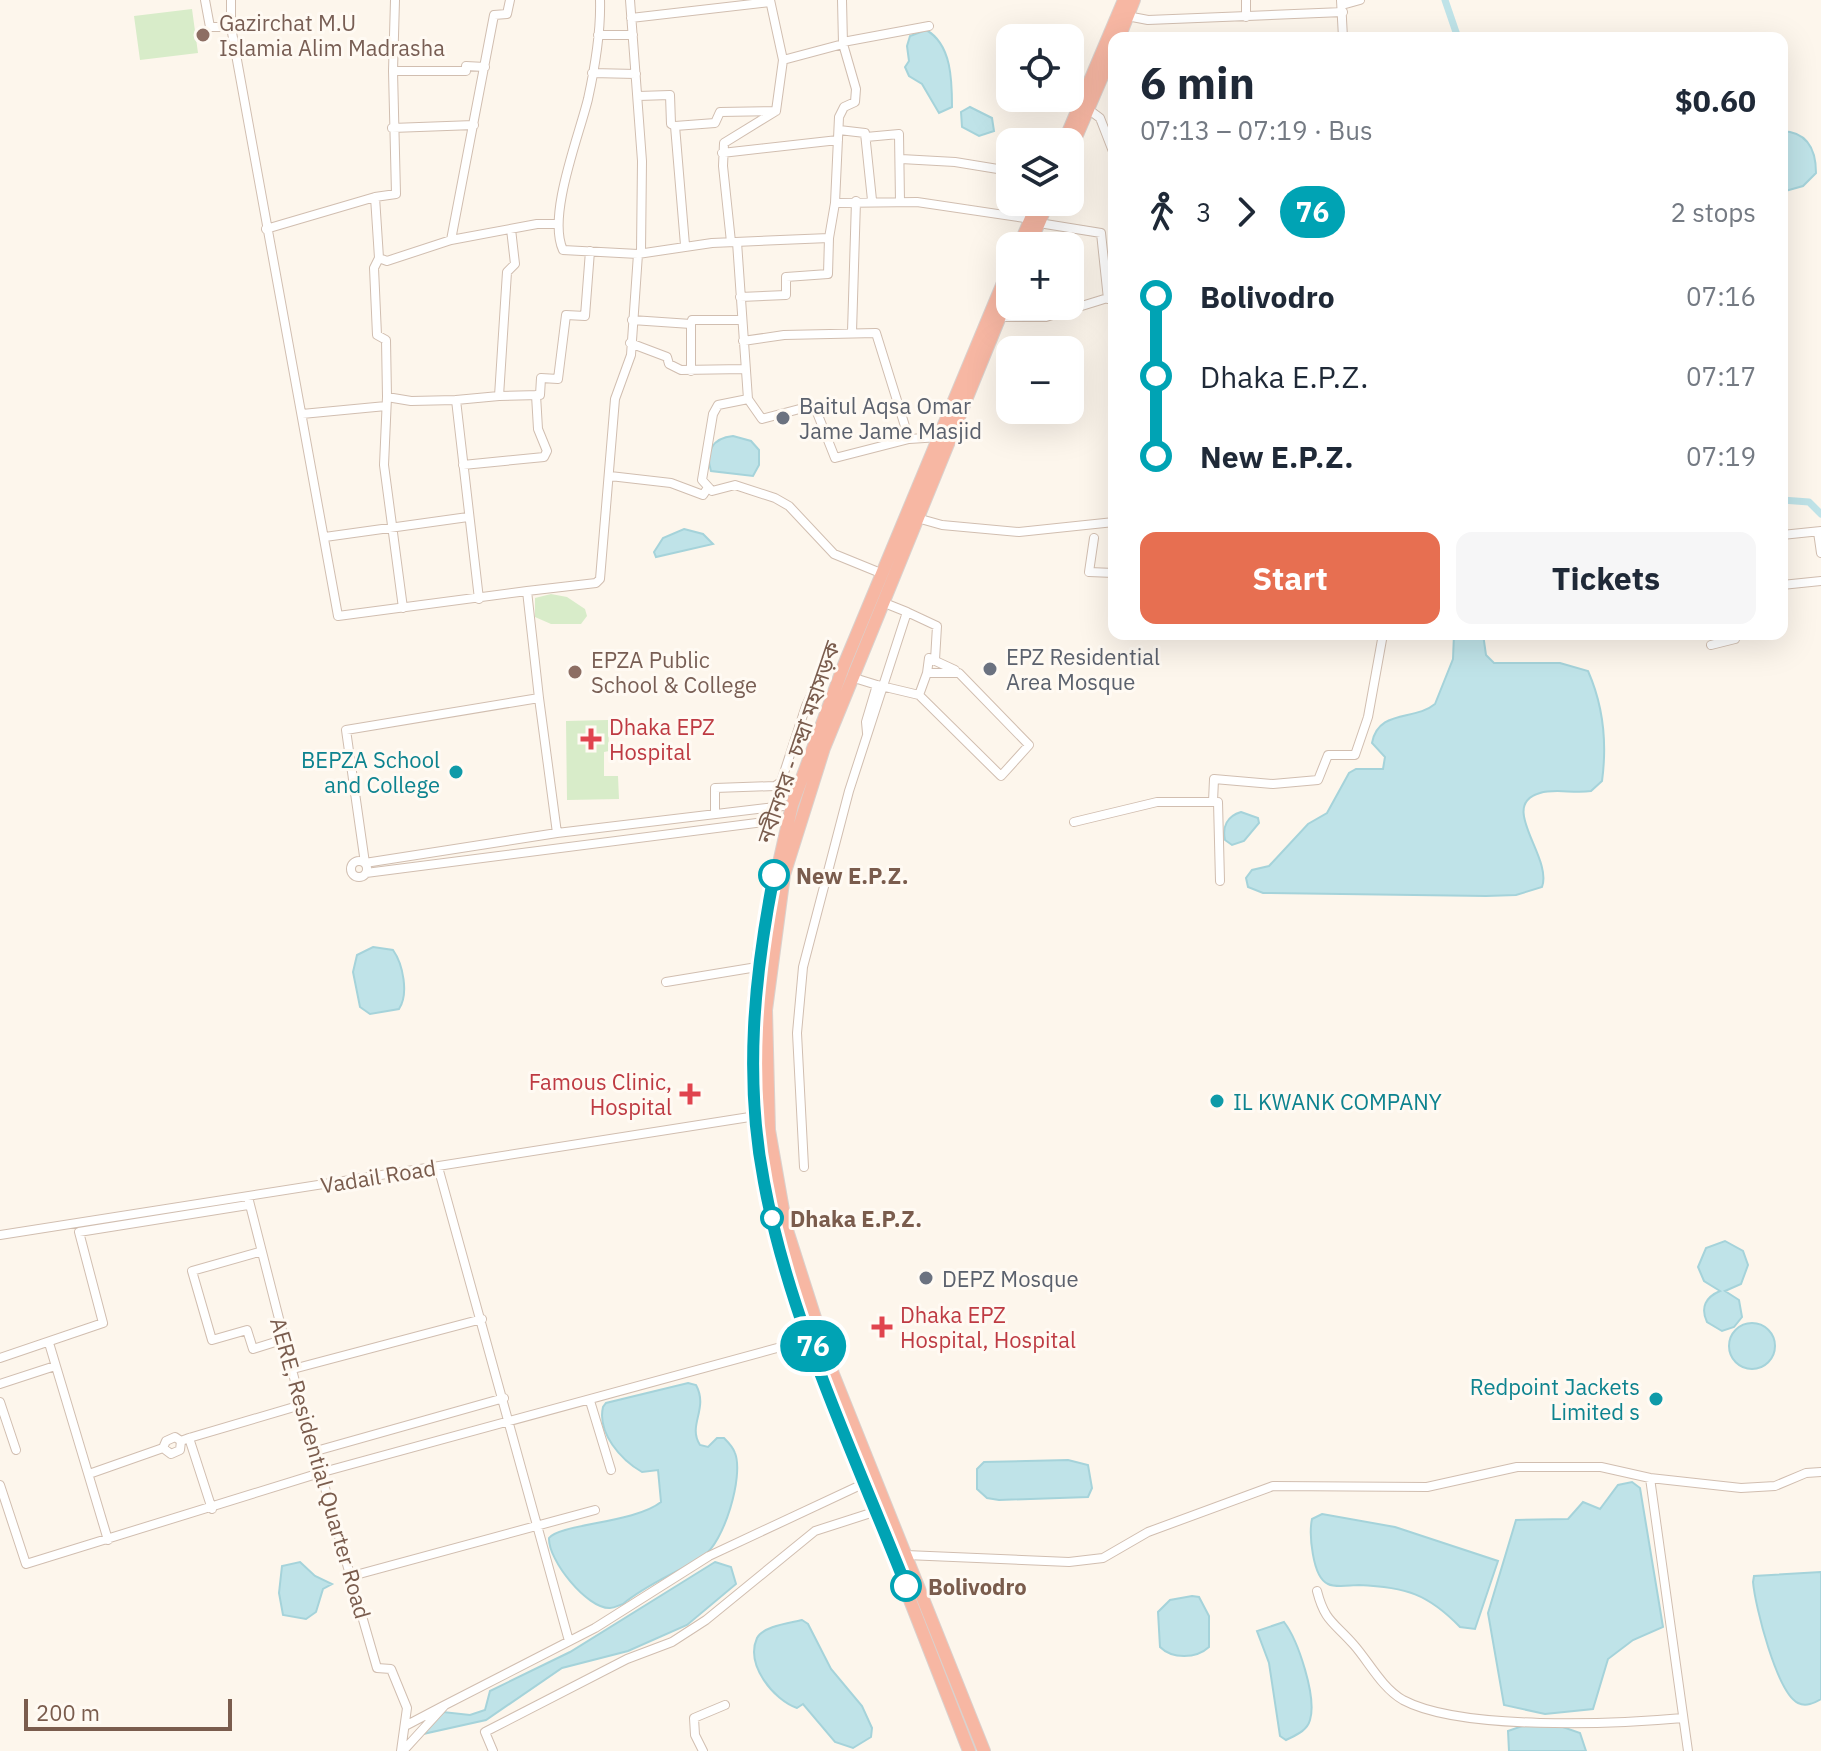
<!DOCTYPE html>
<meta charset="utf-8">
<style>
:root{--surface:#fff;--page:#f6f6f7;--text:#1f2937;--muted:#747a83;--accent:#e76f51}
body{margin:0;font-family:"IBM Plex Sans","Noto Sans Bengali",sans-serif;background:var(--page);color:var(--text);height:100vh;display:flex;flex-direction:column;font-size:30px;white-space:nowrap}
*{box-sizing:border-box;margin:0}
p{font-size:26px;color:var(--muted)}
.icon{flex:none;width:44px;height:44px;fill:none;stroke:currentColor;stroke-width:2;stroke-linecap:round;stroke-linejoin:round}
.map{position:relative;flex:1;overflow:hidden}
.panel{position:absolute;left:1108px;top:32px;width:680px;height:608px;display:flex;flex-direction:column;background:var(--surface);border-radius:16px;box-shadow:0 8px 32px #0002}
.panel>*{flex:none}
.badge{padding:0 16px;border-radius:26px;font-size:28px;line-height:52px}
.buttons{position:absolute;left:996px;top:24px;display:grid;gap:16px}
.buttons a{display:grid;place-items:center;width:88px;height:88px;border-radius:16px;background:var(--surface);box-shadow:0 8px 32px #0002;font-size:40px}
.scale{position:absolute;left:24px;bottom:20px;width:208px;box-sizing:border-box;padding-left:8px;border:4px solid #7a5c4d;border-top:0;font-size:22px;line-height:28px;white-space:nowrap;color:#7a5c4d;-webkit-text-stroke:6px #fffaf3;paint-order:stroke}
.map>.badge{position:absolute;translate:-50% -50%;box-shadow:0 0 0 4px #fff}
.legs{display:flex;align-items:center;gap:12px;height:88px;padding:0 32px;font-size:26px}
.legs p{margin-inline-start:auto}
.headline{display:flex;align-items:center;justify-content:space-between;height:136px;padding:0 32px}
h1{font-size:44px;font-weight:800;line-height:60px}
.primary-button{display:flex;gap:16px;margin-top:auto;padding:16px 32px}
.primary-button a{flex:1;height:92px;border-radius:16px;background:var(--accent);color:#fff;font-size:32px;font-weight:800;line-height:92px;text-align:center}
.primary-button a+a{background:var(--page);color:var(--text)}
ul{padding:0 32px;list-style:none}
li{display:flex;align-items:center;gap:28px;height:80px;font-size:30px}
li i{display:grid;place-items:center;width:12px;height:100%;margin:0 10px;background:currentColor}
li i::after{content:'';width:20px;height:20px;margin:-10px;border:6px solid;border-radius:50%;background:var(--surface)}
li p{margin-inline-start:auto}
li:first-child i{background:linear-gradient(#0000 50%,currentColor 0)}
li:last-child i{background:linear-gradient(currentColor 50%,#0000 0)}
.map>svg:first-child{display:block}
</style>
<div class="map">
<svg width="1821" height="1751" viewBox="0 0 1821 1751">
<rect width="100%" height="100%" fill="#fdf6ec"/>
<path fill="#d8ecc9" d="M192 9 198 53 140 60 134 16Z
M551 594 567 597 585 609 587 616 581 624H551L535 617V598Z
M608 720 609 751 604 752V776H618L619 799 567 800 566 721Z"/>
<path fill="#bfe3e8" stroke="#a5d3da" stroke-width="2" d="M926 30C952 44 952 82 952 107L939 113 922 84 909 76 905 67 909 61 907 46 910 36Z
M970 107 992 118 994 131 979 136 962 127 961 112Z
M1782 131C1808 132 1816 150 1816 173L1803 186 1782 192Z
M733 436 751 441 759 450V465L753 476 711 471C705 452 712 438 733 436Z
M684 529 703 534 713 544 656 557 654 552 663 538Z
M1454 634H1483L1486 655 1494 663H1560L1588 671C1603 705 1607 744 1602 781L1591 791C1574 794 1556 788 1540 793 1497 805 1553 857 1542 887L1516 895 1486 896 1263 893 1248 887 1246 878 1252 870 1269 866 1308 824 1327 813 1349 773 1356 769H1383L1385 757 1372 743C1378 709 1415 721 1435 704L1453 659Z
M1241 812 1258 818 1259 823 1244 841 1232 845 1225 840C1222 827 1227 816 1241 812Z
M373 947 393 950C403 964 409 994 399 1009L370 1014 360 1007 353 972 357 955Z
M1725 1241 1743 1251 1748 1265 1741 1284 1725 1291 1739 1300 1742 1317 1734 1327 1722 1331 1707 1322C1700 1307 1706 1297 1720 1291L1704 1281 1698 1267 1706 1248Z
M1729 1346a23 23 0 1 1 46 0a23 23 0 1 1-46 0Z
M688 1383 696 1385C709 1409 687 1425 700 1445L708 1447 717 1438H724C728 1442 733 1447 735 1453 744 1476 724 1543 703 1556 677 1573 647 1584 623 1604 619 1605 615 1608 610 1608 587 1609 548 1560 549 1538 559 1524 635 1523 661 1502L658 1470 642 1472C621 1460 597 1433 603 1407L606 1403Z
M1068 1460 1088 1465 1092 1488 1088 1497 999 1500 987 1498 977 1489V1469L984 1462Z
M1632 1482 1640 1488 1663 1627 1633 1640 1608 1659 1593 1709 1545 1714 1504 1705 1488 1613 1516 1520 1568 1519 1583 1502 1600 1509 1618 1485Z
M1322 1514 1395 1527 1498 1561 1475 1629 1460 1627C1428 1594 1406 1587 1359 1585 1350 1585 1336 1588 1328 1584 1312 1577 1309 1533 1312 1519Z
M300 1562 315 1576 332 1584 323 1589 316 1612 306 1619 283 1615 279 1593 282 1566Z
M715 1562 731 1567 736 1584 687 1625 628 1651 562 1668 486 1720 423 1734 443 1712 470 1715 485 1710 490 1691 570 1652Z
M1821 1572V1699C1814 1703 1806 1707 1798 1703 1777 1693 1755 1606 1753 1582L1754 1576Z
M1192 1596 1199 1597 1209 1616V1647C1196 1659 1172 1659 1160 1647L1158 1612 1170 1600Z
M802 1620 808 1624 831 1669 862 1706 872 1728 871 1737 853 1748 835 1742 803 1704 797 1708C774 1700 745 1665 757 1638 763 1626 790 1623 802 1620Z
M1284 1622C1298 1640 1317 1697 1310 1720 1307 1731 1296 1735 1286 1740L1280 1736 1269 1663 1257 1631Z
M1528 1724 1557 1725 1580 1733 1586 1751H1509L1508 1731Z"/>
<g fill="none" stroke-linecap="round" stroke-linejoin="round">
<path stroke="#bfe3e8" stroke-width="7" d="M1445 0 1458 38
M1782 500 1809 502 1821 514"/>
<defs>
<path id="minor" d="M205 0 210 27H231L338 616 527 591 539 698
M231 0V27
M630 0 642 161 641 251
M842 0 843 44
M1246 0V17
M1341 0 1343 38
M1342 5 1360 0
M1127 16 1148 20 1343 12
M631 18 770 2
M598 35H633
M843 42 929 26
M393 71 395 0
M592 73 636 74
M638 96 670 95 671 124 675 126
M1088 109 1100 118 1114 154
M392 128 474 125
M839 130 865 133 872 200
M866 137 899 134 900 202
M722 153 838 140
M901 159 955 162 1010 171
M375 197 396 194 393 71H466V66L485 67
M835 203 917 202 1031 219
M1039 223 1101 233 1108 299
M266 229 375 197 379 258 387 261 451 240 537 224H558
M451 240 494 15 507 14 510 0
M731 242 723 166 724 143 776 111 783 60
M737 242 748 399 718 405 713 414 702 480 712 491 735 485 775 498 789 506 834 554 883 574
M685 245 675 126 715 123 720 112 776 111
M638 254 712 243 829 238 835 203 839 117 844 107 855 102 856 89 843 44 783 60 770 0
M379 258 374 268 377 335 386 340 387 397 411 401 456 400 479 599
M740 297 786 295V277L828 274 829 238
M999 317H1046L1114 296
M632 320 691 324 692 320H741
M852 332 856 201
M743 341 784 335 876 333 909 439 940 437
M630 343 667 357 669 364 681 370 745 369
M691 371V324
M499 396 540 395 541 378 558 379 566 315 585 316 590 251
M387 397 384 465 403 608
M748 399 762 419 811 406 816 410 835 458 909 439
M456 400 499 396 507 272 515 264 511 229
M302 414 386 406
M463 465 544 457 547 451 538 429 536 395
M610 476 671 483 703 495 707 489
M917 518 942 525 1019 532 1114 522
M1818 532 1821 553
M1782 535 1821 531
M325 537 468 517
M1094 538 1089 572 1114 573
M1782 585 1821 581
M527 591 596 583 600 579 615 399 631 355 638 254 563 250C547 216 579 136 588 99 595 67 601 33 600 0
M907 612 937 626 935 660
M1711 645 1735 639 1734 634
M927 673 929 658 955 670
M851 677 877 685 866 722 867 733
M877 685 919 695 1001 776 1029 745 959 673H927L919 695
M1213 802H1218L1220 881
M715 814V788L775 786 781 782 806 706 827 661
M1074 822 1157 802H1213L1214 779 1273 784 1318 780 1328 755H1355L1368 717 1383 634
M557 833 539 698 346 730 365 863 557 833 792 805
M351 869a8 8 0 1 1 16 0a8 8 0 1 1-16 0Z
M366 873 788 819
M666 982 757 967
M438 1167 569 1641
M804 1167 797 1033 803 967 849 791 907 612 882 602
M248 1197 301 1405 377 1668 391 1669 407 1708 401 1751
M0 1235 756 1116
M259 1252 192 1271 212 1340 247 1330 253 1349 285 1339
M49 1343 108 1540
M0 1358 103 1323 79 1232 248 1205
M293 1369 482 1319
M0 1384 55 1366
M590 1401 611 1470
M0 1402 16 1450
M189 1438 301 1405
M163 1448 166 1441 175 1437 181 1441
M316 1451 504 1398
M89 1474 163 1448 171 1454 180 1450 181 1441 189 1438 212 1509
M1650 1478 1688 1751
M0 1485 26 1564 323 1472 810 1339
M906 1555 1069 1562 1103 1558 1148 1532 1273 1486 1427 1487 1517 1467H1601L1650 1478 1741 1488 1775 1486 1806 1473 1821 1472
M352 1576 595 1510
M1317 1591C1325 1622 1334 1622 1354 1645 1369 1662 1382 1688 1403 1700 1461 1731 1616 1724 1683 1718
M445 1705 595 1628 709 1556 865 1483
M403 1751 445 1705 407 1725
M493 1751 485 1732 627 1659 672 1642 706 1620 815 1531 877 1511
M703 1751 695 1735 694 1718 725 1705"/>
<path id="highway" d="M1119 38 1134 0
M1064 142 1124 0
M1070 151 1114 49
M1019 246 1038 202
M1029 246 1048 202
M969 1751 845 1434 773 1222 763 1181 756 1116 754 1002 759 952 792 805 844 665 1010 266
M984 1751 833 1374 786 1227 769 1130 766 1010 784 875 824 748 1010 292"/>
</defs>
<use href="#minor" stroke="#d1beb0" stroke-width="10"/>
<use href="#highway" stroke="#dad1cd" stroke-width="14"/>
<use href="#minor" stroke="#fff" stroke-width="8"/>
<use href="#highway" stroke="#f7b7a3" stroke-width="12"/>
</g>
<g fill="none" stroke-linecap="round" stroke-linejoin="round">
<defs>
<path id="line-1" d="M774 875C754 976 744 1079 764 1182 789 1319 855 1456 906 1586"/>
</defs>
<use href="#line-1" stroke="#fff" stroke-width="18"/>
<use href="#line-1" stroke="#00a3b4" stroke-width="12"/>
</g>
<g fill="#8d6e63" stroke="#fffaf3" stroke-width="3">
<circle cx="203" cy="35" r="8"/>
<circle cx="575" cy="672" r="8"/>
</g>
<g fill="#6b7280" stroke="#fffaf3" stroke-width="3">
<circle cx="783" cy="418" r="8"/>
<circle cx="990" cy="669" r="8"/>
<circle cx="926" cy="1278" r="8"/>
</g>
<g fill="#e0444e" stroke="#fffaf3" stroke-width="3">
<path d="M587 727h8v8h8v8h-8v8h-8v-8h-8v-8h8z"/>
<path d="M686 1082h8v8h8v8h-8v8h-8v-8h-8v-8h8z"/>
<path d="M878 1315h8v8h8v8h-8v8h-8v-8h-8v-8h8z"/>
</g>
<g fill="#0f9aa8" stroke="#fffaf3" stroke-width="3">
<circle cx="456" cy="772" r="8"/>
<circle cx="1217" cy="1101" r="8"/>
<circle cx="1656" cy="1399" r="8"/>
</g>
<g fill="#fff" stroke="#00a3b4" stroke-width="4">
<circle cx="774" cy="875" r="14"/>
<circle cx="772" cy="1218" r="10"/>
<circle cx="906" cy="1586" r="14"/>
</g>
<g text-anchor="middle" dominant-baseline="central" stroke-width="6" stroke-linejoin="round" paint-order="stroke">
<g font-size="22" fill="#785e54" stroke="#fffaf3" text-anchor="start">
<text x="219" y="22">Gazirchat M.U<tspan x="219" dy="25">Islamia Alim Madrasha</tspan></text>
<text x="591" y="659">EPZA Public<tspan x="591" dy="25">School &amp; College</tspan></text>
</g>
<g font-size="22" fill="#5b616d" stroke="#fffaf3" text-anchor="start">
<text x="799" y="405">Baitul Aqsa Omar<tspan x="799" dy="25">Jame Jame Masjid</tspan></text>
<text x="1006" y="656">EPZ Residential<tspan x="1006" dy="25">Area Mosque</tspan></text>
<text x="942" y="1278">DEPZ Mosque</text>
</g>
<g font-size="22" fill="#be3a42" stroke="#fffaf3" text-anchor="start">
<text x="609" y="726">Dhaka EPZ<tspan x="609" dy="25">Hospital</tspan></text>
<text x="672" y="1081" text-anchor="end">Famous Clinic,<tspan x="672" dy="25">Hospital</tspan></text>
<text x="900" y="1314">Dhaka EPZ<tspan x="900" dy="25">Hospital, Hospital</tspan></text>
</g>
<g font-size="22" fill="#7a5c4d" stroke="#fffaf3">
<text transform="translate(798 742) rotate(-71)">নবীনগর - চন্দ্রা মহাসড়ক</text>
<text transform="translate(378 1176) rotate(-9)">Vadail Road</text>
<text transform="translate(321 1468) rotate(74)">AERE, Residential Quarter Road</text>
</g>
<g font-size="22" fill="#0d838f" stroke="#fffaf3" text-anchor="end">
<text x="440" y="759">BEPZA School<tspan x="440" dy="25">and College</tspan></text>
<text x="1233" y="1101" text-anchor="start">IL KWANK COMPANY</text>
<text x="1640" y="1386">Redpoint Jackets<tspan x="1640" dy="25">Limited s</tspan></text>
</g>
<g font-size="22" font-weight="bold" fill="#7a5c4d" stroke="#fffaf3" text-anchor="start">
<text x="796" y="875">New E.P.Z.</text>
<text x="790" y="1218">Dhaka E.P.Z.</text>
<text x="928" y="1586">Bolivodro</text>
</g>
</g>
</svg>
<div class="buttons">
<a><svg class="icon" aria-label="locate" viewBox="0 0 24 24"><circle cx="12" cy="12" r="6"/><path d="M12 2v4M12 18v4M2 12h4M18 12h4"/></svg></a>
<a><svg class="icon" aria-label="layers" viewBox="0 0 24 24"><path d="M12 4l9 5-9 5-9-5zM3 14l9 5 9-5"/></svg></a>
<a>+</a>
<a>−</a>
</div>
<div class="scale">200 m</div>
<b class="badge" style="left:813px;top:1346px;background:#00a3b4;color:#fff">76</b>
<section class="panel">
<div class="headline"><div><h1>6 min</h1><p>07:13 – 07:19 · Bus</p></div><b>$0.60</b></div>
<div class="legs"><svg class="icon" aria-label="walk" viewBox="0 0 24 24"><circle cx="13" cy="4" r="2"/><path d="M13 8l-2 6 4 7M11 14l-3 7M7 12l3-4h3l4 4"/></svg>3<svg class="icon" aria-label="forward" viewBox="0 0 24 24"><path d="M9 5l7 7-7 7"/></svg><b class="badge" style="background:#00a3b4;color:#fff">76</b><p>2 stops</p></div>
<ul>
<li><i style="color:#00a3b4"></i><b>Bolivodro</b><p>07:16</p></li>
<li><i style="color:#00a3b4"></i><span>Dhaka E.P.Z.</span><p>07:17</p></li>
<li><i style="color:#00a3b4"></i><b>New E.P.Z.</b><p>07:19</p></li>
</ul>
<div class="primary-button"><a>Start</a><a>Tickets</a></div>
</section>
</div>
